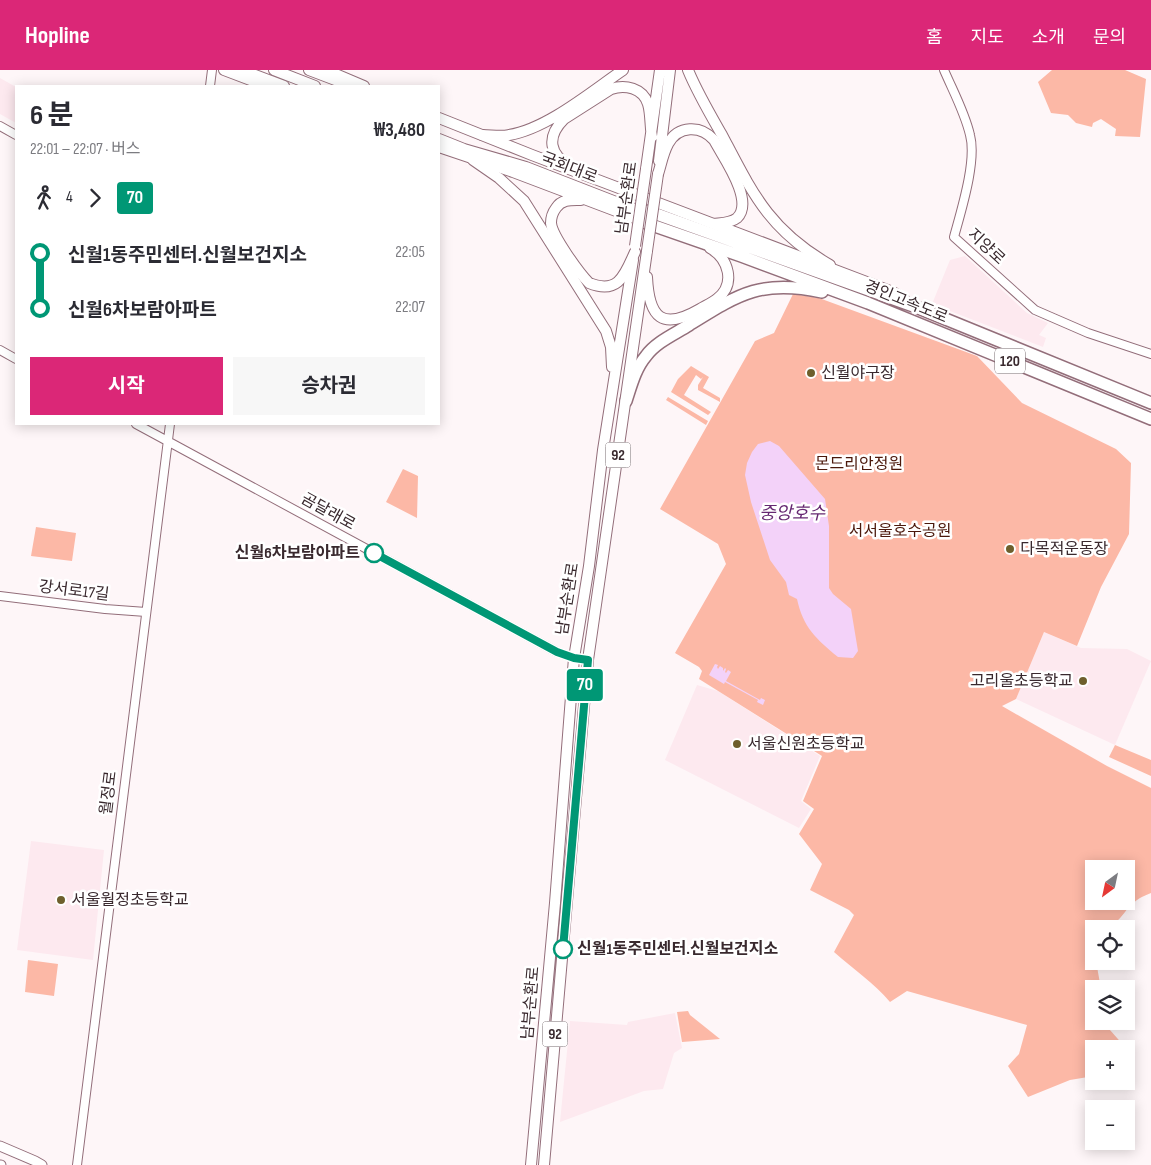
<!DOCTYPE html>
<html lang="ko">
<meta charset="utf-8">
<style>
:root{--surface:#fff;--page:#f7f7f7;--text:#2b2b33;--muted:#7c7c81;--accent:#db2777}
body{margin:0;font-family:"Sofia Sans Condensed","Noto Sans KR",sans-serif;background:var(--page);color:var(--text);height:100vh;display:flex;flex-direction:column;font-size:19px;white-space:nowrap}
*{box-sizing:border-box;margin:0}
p{font-size:16px;color:var(--muted)}
.icon{flex:none;width:28px;height:28px;fill:none;stroke:currentColor;stroke-width:2;stroke-linecap:round;stroke-linejoin:round}
.map{position:relative;flex:1;overflow:hidden}
.side{position:absolute;left:15px;top:15px;width:425px;height:340px;display:flex;flex-direction:column;background:var(--surface);border-radius:0px;box-shadow:0 2px 12px #0003}
.side>*{flex:none}
.badge{padding:0 10px;border-radius:4px;font-size:18px;line-height:32px}
.needle{width:32px;rotate:213deg}
.fabs{position:absolute;left:1085px;top:790px;display:grid;gap:10px}
.fabs a{display:grid;place-items:center;width:50px;height:50px;border-radius:0px;background:var(--surface);box-shadow:0 2px 12px #0003;font-size:25px}
.map>.badge{position:absolute;translate:-50% -50%;box-shadow:0 0 0 2px #fff}
.legs{display:flex;align-items:center;gap:8px;height:55px;padding:0 15px;font-size:16px}
.legs p{margin-inline-start:auto}
.head{display:flex;align-items:center;justify-content:space-between;height:85px;padding:0 15px}
h1{font-size:28px;font-weight:700;line-height:38px}
.cta{display:flex;gap:10px;margin-top:auto;padding:10px 15px}
.cta a{flex:1;height:58px;border-radius:0px;background:var(--accent);color:#fff;font-size:20px;font-weight:700;line-height:58px;text-align:center}
.cta a+a{background:var(--page);color:var(--text)}
ul{padding:0 15px;list-style:none}
li{display:flex;align-items:center;gap:18px;height:55px;font-size:19px}
li i{display:grid;place-items:center;width:8px;height:100%;margin:0 6px;background:currentColor}
li i::after{content:'';width:12px;height:12px;margin:-6px;border:4px solid;border-radius:50%;background:var(--surface)}
li p{margin-inline-start:auto}
li:first-child i{background:linear-gradient(#0000 50%,currentColor 0)}
li:last-child i{background:linear-gradient(currentColor 50%,#0000 0)}
header{display:flex;align-items:center;gap:30px;box-sizing:border-box;height:70px;padding:0 25px;background:var(--accent);color:#fff}
header strong{font-size:24px}
nav{display:flex;gap:28px;margin-inline-start:auto;font-size:18px}
.map>svg:first-child{display:block}
</style>
<header>
<strong>Hopline</strong>
<nav><a>홈</a><a>지도</a><a>소개</a><a>문의</a></nav>
</header>
<div class="map">
<svg width="1151" height="1095" viewBox="0 0 1151 1095">
<rect width="100%" height="100%" fill="#fef6f8"/>
<path fill="#fde9ef" d="M0 8 16 17V53L0 44Z
M965 186 1027 243 1048 253 1039 265 1046 268 1043 277 932 234 950 190Z
M1044 562 1081 578 1127 579 1151 591 1115 675 1016 629Z
M697 615 718 621 820 686 801 731 811 739 799 758 665 690Z
M31 771 104 780 93 890 17 880Z
M675 943 682 978 674 983 663 1019 644 1021 560 1052 570 951 627 955 628 952Z"/>
<path fill="#fcb8a6" fill-rule="evenodd" d="M1052 0H1125L1146 9 1140 67 1115 66 1116 59 1101 49 1093 53 1092 57 1076 53 1068 45 1051 43 1038 12Z
M793 224 819 228 977 286 1022 333 1116 379 1131 393 1129 464 1101 517 1077 576 1044 562 1016 629 1002 636 1107 696 1151 718V823C1147 825 1143 826 1140 828 1121 839 1122 859 1094 859V866L1091 868 1094 891H1096L1101 919H1094V951H1102L1133 986 1126 1001V979H1094V1006L1070 1010 1028 1027 1008 996 1019 984 1027 955 907 921 890 932C874 913 853 899 834 882L854 845 849 840 810 820 822 794 799 764 814 739 803 731 822 686 699 609 702 601 699 597 675 583 726 494 718 474 660 439 755 271 774 263ZM1094 799H1126V831H1094Z
M691 296 709 307 703 318 720 328V332L698 320V315L703 307 701 309 696 305 684 325 711 342 708 345 671 322 678 309Z
M668 327 708 351 706 355 666 330Z
M403 399 418 406 417 448 386 432Z
M36 457 76 463 72 491 31 486Z
M1115 675 1151 690V706L1109 687Z
M28 890 58 894 54 926 25 922Z
M688 941 690 945 720 969 682 972 677 942Z"/>
<path fill="#f3d2f9" d="M770 371 779 376 825 429 829 456V518L833 524 851 539 858 581 853 588 838 587C816 569 803 557 797 529L789 525 786 512 770 490 751 432 745 405 747 393 752 382 758 374Z
M715 594 718 595 717 597 718 599 720 596 723 598V601L725 598 726 599 725 602 726 603 728 600 731 602 726 611 760 630 761 628 765 630 763 635 757 632 758 630 725 612 724 614 709 605Z"/>
<g fill="none" stroke-linecap="round" stroke-linejoin="round">
<defs>
<path id="tertiary" d="M944 0C953 21 965 43 970 65 977 91 961 141 954 167L1035 240 1088 263 1151 284
M210 16 212 0
M0 56 16 65
M0 280 16 289
M136 354 557 582 574 588 588 590
M0 526 105 539 146 542
M77 1095 170 354"/>
<path id="secondary" d="M0 1076 35 1091 42 1095
M0 1095H1"/>
<path id="primary" d="M224 0 266 16
M274 0 315 16
M326 0 364 16
M688 0C697 22 710 44 722 65 753 124 769 160 830 195
M482 65C491 65 501 67 509 65 547 59 592 21 623 0
M439 69 464 79 526 97 647 144
M473 90 499 108 524 131 606 261 611 277 612 297
M659 91 670 0
M571 97C549 85 546 67 564 49L611 19C625 14 643 18 648 34 651 44 650 56 652 67
M646 99 660 0
M647 207C649 248 662 261 700 239 705 236 712 233 717 229 736 214 729 189 710 178
M531 1095 555 833 574 588 589 496 603 380 633 190
M544 1095 588 590 647 181"/>
<path id="trunk" d="M242 0 284 16
M309 0 351 16
M439 48 532 85 893 222 905 230
M439 77 513 102 645 152
M658 104C661 95 663 83 668 74 678 55 701 55 714 70 723 87 755 131 737 148 731 153 721 153 714 154
M581 130C571 130 562 129 556 138 553 142 551 148 551 153 552 166 580 204 589 213 619 225 625 204 635 182"/>
<path id="motorway" d="M648 141 916 237 1151 333
M646 153 741 186 868 233 1151 349
M626 331C631 316 635 299 646 286 656 272 675 264 689 255 739 224 761 209 822 222"/>
</defs>
<use href="#tertiary" stroke="#936e7a" stroke-width="10"/>
<use href="#secondary" stroke="#936e7a" stroke-width="11"/>
<use href="#primary" stroke="#936e7a" stroke-width="12"/>
<use href="#trunk" stroke="#936e7a" stroke-width="12"/>
<use href="#motorway" stroke="#936e7a" stroke-width="14"/>
<use href="#tertiary" stroke="#fff" stroke-width="8"/>
<use href="#secondary" stroke="#fff" stroke-width="9"/>
<use href="#primary" stroke="#fff" stroke-width="10"/>
<use href="#trunk" stroke="#fff" stroke-width="10"/>
<use href="#motorway" stroke="#fff" stroke-width="11"/>
<defs>
<path id="primary-bridge" d="M635 176 646 99
M647 181 658 104"/>
</defs>
<use href="#primary-bridge" stroke="#936e7a" stroke-width="12" stroke-linecap="butt"/>
<use href="#primary-bridge" stroke="#fff" stroke-width="10"/>
</g>
<g fill="none" stroke-linecap="round" stroke-linejoin="round">
<defs>
<path id="line-1" d="M374 483 557 582 574 588 588 590 563 879"/>
</defs>
<use href="#line-1" stroke="#fff" stroke-width="11"/>
<use href="#line-1" stroke="#009775" stroke-width="8"/>
</g>
<g fill="#6e5f2c" stroke="#fff" stroke-width="2">
<circle cx="811" cy="303" r="5"/>
<circle cx="1010" cy="479" r="5"/>
<circle cx="1083" cy="611" r="5"/>
<circle cx="737" cy="674" r="5"/>
<circle cx="61" cy="830" r="5"/>
</g>
<g fill="#fff" stroke="#009775" stroke-width="2.5">
<circle cx="374" cy="483" r="9"/>
<circle cx="563" cy="879" r="9"/>
</g>
<g text-anchor="middle" dominant-baseline="central" stroke-width="5" stroke-linejoin="round" paint-order="stroke">
<g fill="#fff" stroke="#74696d" stroke-width="1">
<rect x="995" y="278.5" width="30" height="25" rx="4"/>
<rect x="605.5" y="372.5" width="25" height="25" rx="4"/>
<rect x="542.5" y="951.5" width="25" height="25" rx="4"/>
</g>
<g font-size="15" font-weight="bold" fill="#39292e">
<text x="1010" y="291">120</text>
<text x="618" y="385">92</text>
<text x="555" y="964">92</text>
</g>
<g font-size="16" fill="#39292e" stroke="#fff">
<text transform="translate(569 98) rotate(21)">국회대로</text>
<text transform="translate(627 128) rotate(-82)">남부순환로</text>
<text transform="translate(986 177) rotate(43)">지양로</text>
<text transform="translate(906 232) rotate(22)">경인고속도로</text>
<text transform="translate(328 442) rotate(29)">곰달래로</text>
<text transform="translate(74 521) rotate(7)">강서로17길</text>
<text transform="translate(568 529) rotate(-81)">남부순환로</text>
<text transform="translate(109 723) rotate(-83)">월정로</text>
<text transform="translate(531 933) rotate(-85)">남부순환로</text>
</g>
<g font-size="16" fill="#39292e" stroke="#fff" text-anchor="start">
<text x="821" y="303">신월야구장</text>
<text x="1020" y="479">다목적운동장</text>
<text x="1073" y="611" text-anchor="end">고리울초등학교</text>
<text x="747" y="674">서울신원초등학교</text>
<text x="71" y="830">서울월정초등학교</text>
</g>
<g font-size="16" fill="#4b180b" stroke="#fff">
<text x="859" y="394">몬드리안정원</text>
<text x="900" y="461">서서울호수공원</text>
</g>
<g font-size="16" font-weight="bold" fill="#39292e" stroke="#fff" text-anchor="end">
<text x="360" y="483">신월6차보람아파트</text>
<text x="577" y="879" text-anchor="start">신월1동주민센터.신월보건지소</text>
</g>
<g font-size="18" font-style="italic" fill="#662872" stroke="#fff">
<text x="792" y="443">중앙호수</text>
</g>
</g>
</svg>
<div class="fabs">
<a><svg class="needle" viewBox="-14 -14 28 28"><path d="M0-13l5 13h-10z" fill="#e53935"/><path d="M0 13l5-13h-10z" fill="#7c7c81"/></svg></a>
<a><svg class="icon" aria-label="locate" viewBox="0 0 24 24"><circle cx="12" cy="12" r="6"/><path d="M12 2v4M12 18v4M2 12h4M18 12h4"/></svg></a>
<a><svg class="icon" aria-label="layers" viewBox="0 0 24 24"><path d="M12 4l9 5-9 5-9-5zM3 14l9 5 9-5"/></svg></a>
<a>+</a>
<a>−</a>
</div>
<b class="badge" style="left:585px;top:615px;background:#009775;color:#fff">70</b>
<section class="side">
<div class="head"><div><h1>6 분</h1><p>22:01 – 22:07 · 버스</p></div><b>₩3,480</b></div>
<div class="legs"><svg class="icon" aria-label="walk" viewBox="0 0 24 24"><circle cx="13" cy="4" r="2"/><path d="M13 8l-2 6 4 7M11 14l-3 7M7 12l3-4h3l4 4"/></svg>4<svg class="icon" aria-label="forward" viewBox="0 0 24 24"><path d="M9 5l7 7-7 7"/></svg><b class="badge" style="background:#009775;color:#fff">70</b></div>
<ul>
<li><i style="color:#009775"></i><b>신월1동주민센터.신월보건지소</b><p>22:05</p></li>
<li><i style="color:#009775"></i><b>신월6차보람아파트</b><p>22:07</p></li>
</ul>
<div class="cta"><a>시작</a><a>승차권</a></div>
</section>
</div>
